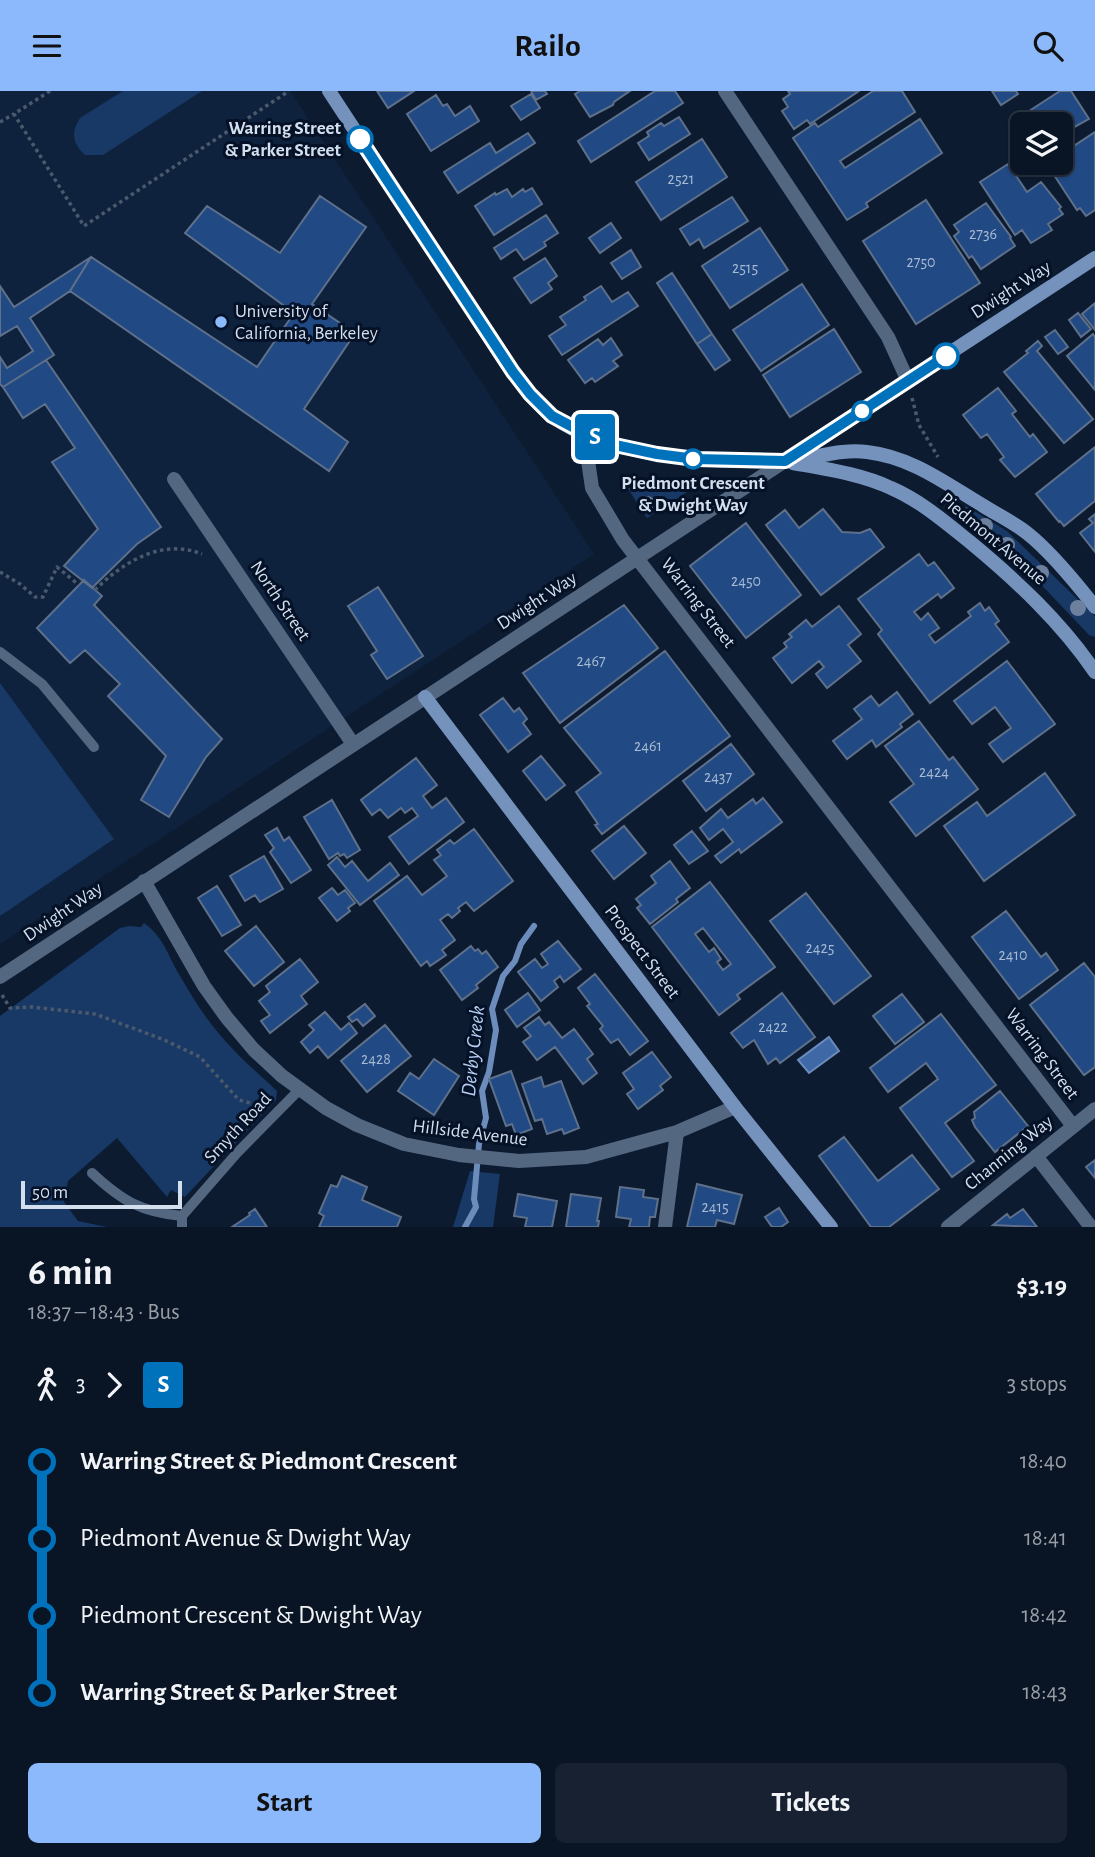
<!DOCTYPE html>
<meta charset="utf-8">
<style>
:root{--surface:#091424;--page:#172131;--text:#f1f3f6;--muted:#999ea6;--line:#293341;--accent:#8bb9fc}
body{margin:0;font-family:"Alegreya Sans",sans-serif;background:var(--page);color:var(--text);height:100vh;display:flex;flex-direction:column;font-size:26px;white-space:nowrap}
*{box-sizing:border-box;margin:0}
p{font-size:23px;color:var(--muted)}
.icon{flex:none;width:38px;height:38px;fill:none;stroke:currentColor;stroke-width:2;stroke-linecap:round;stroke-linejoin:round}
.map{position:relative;height:1136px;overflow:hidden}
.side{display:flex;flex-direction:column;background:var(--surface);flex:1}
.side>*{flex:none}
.badge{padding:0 14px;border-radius:5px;font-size:24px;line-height:46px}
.buttons{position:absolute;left:1010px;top:21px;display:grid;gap:14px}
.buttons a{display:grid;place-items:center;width:63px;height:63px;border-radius:10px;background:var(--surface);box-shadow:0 2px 5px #0004,0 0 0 2px var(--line);font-size:35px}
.scale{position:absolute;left:21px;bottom:18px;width:161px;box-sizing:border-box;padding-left:7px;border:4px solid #d4dfee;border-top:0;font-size:19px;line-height:24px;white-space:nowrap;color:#d4dfee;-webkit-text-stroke:5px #041126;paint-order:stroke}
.map>.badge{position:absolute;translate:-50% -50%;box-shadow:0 0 0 4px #fff}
.legs{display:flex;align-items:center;gap:10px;height:77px;padding:0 28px;font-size:23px}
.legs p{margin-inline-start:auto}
.headline{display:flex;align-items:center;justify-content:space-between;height:119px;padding:0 28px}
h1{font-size:38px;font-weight:700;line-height:52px}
.primary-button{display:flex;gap:14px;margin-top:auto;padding:14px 28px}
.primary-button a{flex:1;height:80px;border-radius:10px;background:var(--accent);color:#111;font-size:28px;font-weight:700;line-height:80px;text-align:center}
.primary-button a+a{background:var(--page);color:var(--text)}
ul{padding:0 28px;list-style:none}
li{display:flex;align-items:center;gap:24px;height:77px;font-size:26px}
li i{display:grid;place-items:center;width:10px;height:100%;margin:0 9px;background:currentColor}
li i::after{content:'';width:18px;height:18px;margin:-9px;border:5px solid;border-radius:50%;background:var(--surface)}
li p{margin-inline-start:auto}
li:first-child i{background:linear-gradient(#0000 50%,currentColor 0)}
li:last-child i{background:linear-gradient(currentColor 50%,#0000 0)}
header{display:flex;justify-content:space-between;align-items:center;height:91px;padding:0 28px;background:var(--accent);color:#111;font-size:32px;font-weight:700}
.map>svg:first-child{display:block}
</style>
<header><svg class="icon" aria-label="menu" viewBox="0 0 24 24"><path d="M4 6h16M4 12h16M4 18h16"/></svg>Railo<svg class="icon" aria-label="search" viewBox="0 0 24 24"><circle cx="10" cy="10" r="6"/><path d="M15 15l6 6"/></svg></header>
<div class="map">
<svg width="1095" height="1136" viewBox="0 0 1095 1136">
<rect width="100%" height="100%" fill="#0c1b30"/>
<path fill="#0f223d" d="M0 0H290L594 463 0 853Z"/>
<path fill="#183865" d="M123 0H202L103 64H85C72 52 71 41 80 27Z
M625 393 687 401 647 427Z
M966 415 1007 440 1095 525V546L1089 544 1031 483 961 423Z
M0 592 114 748 0 825Z
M144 832C164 846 168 865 180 885 189 900 198 916 209 930 228 956 253 978 277 1000L276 1009 185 1106 171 1099 167 1106 117 1047 68 1090 64 1111 78 1130 107 1136H0V925L120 837 129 835 141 836Z
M470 1080 500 1083 493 1136H453Z"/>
<path fill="#3f69a6" stroke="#6c8cbc" stroke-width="2" d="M829 946 839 960 809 982 798 969Z"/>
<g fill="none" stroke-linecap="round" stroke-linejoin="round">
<path stroke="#6c8cbc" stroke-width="6" d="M465 1136 476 1116 474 1108 479 1053 486 1027 482 1000 489 981 496 939 492 918 503 885 515 870 521 853 534 835"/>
</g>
<path fill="#214983" stroke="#5e708a" stroke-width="2" fill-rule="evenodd" d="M377 0H414L388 17Z
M531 0H545L547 3 536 9Z
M580 0H630L614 11 613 14 590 26 575 3Z
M655 0H675L683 12 591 71 578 50Z
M788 0H859L810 33 807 29 794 38 782 20 788 16 783 8 790 3Z
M873 0H902L915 21 840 70 845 77 920 28 942 62 866 112 868 116 847 129 793 47 815 32 818 36Z
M992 0H1016L1018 3 1001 14Z
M1060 0H1071L1089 28 1060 44V33H1053L1050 29 1045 33H1029L1023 24Z
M531 3 540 17 521 29 511 15Z
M436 4 443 15 447 13 455 25 470 15 479 30 431 60 407 23Z
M679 26 690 43 649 69 638 52 649 45 647 41 661 32 664 35Z
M1095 41V119L1086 125 1080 117 1077 119 1052 81 1055 78 1050 72H1060V64Z
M528 42 535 52 458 102 444 81 490 52 496 62Z
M702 48 727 86 661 129 636 91Z
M1008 73 1027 101 1041 91 1061 116 1059 118 1063 123 1048 133 1052 139 1031 152 1022 139 1015 144 980 91Z
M532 97 542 113 494 144 475 115 495 102 496 104 507 98 512 106 523 98 525 101Z
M320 105 366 136 312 213 343 234 353 245 304 318 348 351 329 380 70 200 91 166 257 276 294 222 185 142 207 115 280 162Z
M732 106 748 130 704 157 699 148 690 154 680 138Z
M926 109 980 192 916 233 863 150Z
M986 112 1011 146 1010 147 1015 155 981 178 972 165 969 167 954 145 959 141 954 134Z
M546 124 558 142 544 151 546 155 524 169 516 158 501 168 494 157Z
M611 132 621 147 600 162 589 147Z
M760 137 788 179 730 217 702 175Z
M631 159 641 176 622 188 611 172Z
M91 166 70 200 30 227 54 264 3 296 0 293V266L7 277 33 260 17 235 0 245V195L14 216Z
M545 167 557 185 548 192 552 198 531 212 514 187Z
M672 182 712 243 697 253 657 192Z
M802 193 829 234 761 280 733 239Z
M601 195 612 211 628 201 638 215 562 264 549 245 566 234 560 226 586 209 584 206Z
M1095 212V239L1082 223Z
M1078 222 1091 238 1081 246 1069 229Z
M834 238 861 281 790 326 763 284Z
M1055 239 1068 256 1058 263 1045 246Z
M712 243 730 269 715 279 697 253Z
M1093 243 1095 246V299L1067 265Z
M611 247 622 264 613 270 618 275 595 291 592 287 585 292 568 269 598 248 603 254Z
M1038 250 1042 255 1037 260 1093 328 1064 352 1004 281 1028 262 1026 260Z
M46 269 161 436 137 453 92 497 64 475 98 438 52 371 75 357 45 313 23 327 3 296Z
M998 297 1016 320 1012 323 1030 346 1033 343 1047 361 1015 386 1000 369 1004 366 987 343 981 347 963 324Z
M1095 356V410L1064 435 1060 430 1059 431 1036 403Z
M823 418 842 441 860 442 870 438 884 456 821 504 766 434 785 419 799 437Z
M1095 423V461L1080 442 1093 432 1089 428Z
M746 432 801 504 746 547 690 475Z
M919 463 928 475 934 471 954 497 941 507 938 503 914 521 921 529 928 522 939 537 929 544 935 552 971 525 968 521 980 512 985 520 989 516 999 530 995 533 1009 551 930 612 878 543 882 539 858 508Z
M84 489 102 505 94 514 222 648 206 666 169 726 141 709 166 665 108 605 120 593 85 559 70 572 37 537Z
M378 496 423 565 387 588 371 564 377 560 348 515Z
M624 514 658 557 560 632 523 582Z
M839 515 861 543 848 554 861 570 827 597 816 583 824 576 819 570 792 592 773 567 787 556 784 552 792 546 789 543 806 529 812 536Z
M665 560 730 645 602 743 595 734 598 733 576 701 601 682 564 637Z
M1007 570 1055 633 1003 671 989 653 1011 637 995 616 972 633 954 610Z
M897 601 913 623 900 633 902 636 876 656 872 649 847 668 833 650 862 628 854 618 871 605 879 615Z
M503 607 514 621 519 617 527 628 523 632 531 643 508 661 480 624Z
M919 630 949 669 953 666 978 698 916 745 890 711 914 693 885 655Z
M731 653 754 683 706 720 683 690Z
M541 665 565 694 546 709 523 680Z
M416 667 437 694 423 705 432 717 446 707 464 731 409 773 389 746 418 725 412 717 405 722 401 717 388 727 380 718 372 724 361 709Z
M1045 682 1075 724 984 790 944 735 977 711 987 725Z
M763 707 782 731 741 762 739 758 721 772 715 765 733 751 723 738 709 749 700 737 721 718 728 727 753 708 756 713Z
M332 709 360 759 347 767 344 763 340 765 338 762 329 768 304 726Z
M624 735 646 762 614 788 592 760Z
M277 737 284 750 289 746 311 779 291 792 270 761 274 757 265 744Z
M474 738 513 790 474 820 466 811 458 817 460 820 452 827 448 823 440 829 455 849 442 859 446 864 430 875 427 870 421 875 374 810 407 785 422 804 447 785 434 769 441 764 437 759 450 749 454 753Z
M692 740 708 760 689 773 674 754Z
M264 765 283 798 260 811 255 804 245 810 230 785Z
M337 766 345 776 352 770 368 790 390 772 399 784 360 814 328 774Z
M670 770 690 797 676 808 678 811 650 833 637 817 641 814 636 808 656 792 651 785Z
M710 791 775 876 737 904 740 908 719 924 652 836ZM703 837 731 873 723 879 717 871 721 868 714 857 709 861 695 843Z
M217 795 241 834 222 845 198 807Z
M332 797 338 804 345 799 355 812 348 817 350 820 337 830 319 807Z
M806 802 871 885 834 913 770 830Z
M1006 820 1041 866 1046 862 1058 879 1019 908 972 846Z
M256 835 284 871 254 895 225 860Z
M558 850 581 878 564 891 560 885 554 890 558 896 541 910 518 881 535 868 542 877 548 873 541 863Z
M471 855 475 860 478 858 482 863 486 860 498 876 476 894 478 897 462 909 440 879Z
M300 868 318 891 301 905 307 913 270 942 261 930 270 924 259 910 270 901 266 895Z
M1084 872 1095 886V976L1084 984 1030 914Z
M595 883 648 950 630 964 618 948 611 952 600 938 603 935 587 915 590 913 578 897Z
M528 902 540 919 517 936 505 919Z
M782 902 815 946 780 972 776 967 768 973 754 949 743 957 731 942Z
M902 903 924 931 895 953 873 925Z
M365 913 375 925 363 935 357 928 352 931 348 926Z
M325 921 341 939 349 932 357 942 328 967 318 955 310 962 301 951 314 939 309 934Z
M941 923 996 994 945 1032 974 1070 952 1086 900 1017 938 988 926 972 888 1001 870 977Z
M539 926 545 934 549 931 562 947 574 938 593 963 587 968 597 982 583 993 555 956 537 969 523 951 531 945 524 937Z
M385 934 411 965 367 1001 341 970Z
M652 961 671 986 660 995 663 999 638 1018 627 1003 634 998 623 982Z
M434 968 459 985 434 1024 398 1000 410 982 419 988Z
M511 980 532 1038 516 1044 512 1033 506 1035 489 988Z
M541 986 544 996 561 990 579 1037 564 1043 562 1038 547 1043 542 1028 535 1030 522 993Z
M1000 1000 1028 1035 995 1061 975 1036 972 1029 975 1027 974 1021Z
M844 1046 878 1090 912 1064 939 1098 889 1136H871L819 1065Z
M1095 1069V1087L1086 1076Z
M342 1085 367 1096 362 1109 401 1126 397 1136H319L324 1125 319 1122 331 1094 337 1096Z
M697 1093 742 1104 734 1133 717 1129 715 1136H687Z
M620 1096 644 1099 643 1106 658 1108 655 1126H650L649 1136H629L631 1128 616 1126Z
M518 1103 557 1110 552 1136H525L527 1127 514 1125Z
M571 1103 601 1107 597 1130H599L598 1136H566Z
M779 1117 788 1131 781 1136H772L765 1126Z
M255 1118 267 1136H232L250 1124 249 1122Z
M1023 1118 1037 1136 993 1134 1007 1123 1010 1127Z"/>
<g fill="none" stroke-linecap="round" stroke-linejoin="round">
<path stroke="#4b596c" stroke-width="3.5" stroke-dasharray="3.5 3.5" stroke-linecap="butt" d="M50 0 14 23 84 135 289 0
M0 31 14 23
M912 307 919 334 938 366
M0 481 20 493 35 506H43L57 476 79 494
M95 499C123 471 162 447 202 463
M2 904 10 917 32 916 95 923 162 948 200 966 239 1009 254 1013 259 1016"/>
<path stroke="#546781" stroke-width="10" d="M0 561 42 593 94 656
M92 1082C122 1110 141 1121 182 1125
M182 1136V1125L237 1062 299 999"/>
<path stroke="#546781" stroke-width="14" d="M725 0 888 246 908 290
M584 342 592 397 623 449 1073 1035
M174 388 353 653
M144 790 204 895 227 927 254 959 282 985 326 1017 357 1034 404 1053 459 1064 519 1070 586 1066 677 1041 735 1016
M0 886 785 370
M1036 1065 1091 1136
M665 1136 677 1041
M948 1136 1095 1018"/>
<path stroke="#7592bd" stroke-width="14" d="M329 0 513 281C525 296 536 313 552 325 607 367 716 372 783 370 811 369 839 357 867 361 911 366 945 392 982 414 996 423 1013 431 1027 442 1050 460 1077 493 1095 516
M789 367 1095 167
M793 372C826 378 861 383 891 397 921 410 945 431 970 451 1016 489 1061 531 1095 581
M425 606 735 1016 831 1136"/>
</g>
<g fill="#6d819e">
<circle cx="647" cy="413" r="8"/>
<circle cx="985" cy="435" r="8"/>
<circle cx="1007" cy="454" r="8"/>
<circle cx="1041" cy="482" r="8"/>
<circle cx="1078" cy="517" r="8"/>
</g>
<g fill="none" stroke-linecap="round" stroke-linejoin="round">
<defs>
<path id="line-1" d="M360 48 513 281 530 303 552 325 584 342 615 354 657 363 695 368 785 370 946 265"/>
</defs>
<use href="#line-1" stroke="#fff" stroke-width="16"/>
<use href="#line-1" stroke="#0072bc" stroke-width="10"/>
</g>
<g fill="#fff" stroke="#0072bc" stroke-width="3.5">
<circle cx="360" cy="48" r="12"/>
<circle cx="946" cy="265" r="12"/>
<circle cx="862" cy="320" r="9"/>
<circle cx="693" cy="368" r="9"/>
</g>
<circle fill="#8bb9fc" stroke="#041126" stroke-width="2.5" cx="221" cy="231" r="7"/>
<g text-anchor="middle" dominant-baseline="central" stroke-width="6" stroke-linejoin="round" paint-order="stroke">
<g font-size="16" fill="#a7bad3">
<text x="681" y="88">2521</text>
<text x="983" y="143">2736</text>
<text x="921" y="171">2750</text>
<text x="745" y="177">2515</text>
<text x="746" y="490">2450</text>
<text x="591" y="570">2467</text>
<text x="648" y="655">2461</text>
<text x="934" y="681">2424</text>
<text x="718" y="686">2437</text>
<text x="820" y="857">2425</text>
<text x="1013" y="864">2410</text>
<text x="773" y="936">2422</text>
<text x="376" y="968">2428</text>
<text x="715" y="1116">2415</text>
</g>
<g font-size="19" font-weight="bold" fill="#d4dfee" stroke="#041126" text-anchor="end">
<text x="341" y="37">Warring Street<tspan x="341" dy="22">&amp; Parker Street</tspan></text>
<text x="693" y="392" text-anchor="middle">Piedmont Crescent<tspan x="693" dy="22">&amp; Dwight Way</tspan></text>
</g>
<g font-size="19" fill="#d4dfee" stroke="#041126">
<text transform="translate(1011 199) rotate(-33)">Dwight Way</text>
<text transform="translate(993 448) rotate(40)">Piedmont Avenue</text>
<text transform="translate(280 510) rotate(56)">North Street</text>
<text transform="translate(537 510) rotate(-33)">Dwight Way</text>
<text transform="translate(698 512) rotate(52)">Warring Street</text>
<text transform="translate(63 821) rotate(-34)">Dwight Way</text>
<text transform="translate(642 861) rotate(53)">Prospect Street</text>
<text transform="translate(1042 963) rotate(53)">Warring Street</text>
<text transform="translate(238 1037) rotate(-47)">Smyth Road</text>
<text transform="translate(470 1042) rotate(7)">Hillside Avenue</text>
<text transform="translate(1009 1062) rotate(-39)">Channing Way</text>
</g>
<g font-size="19" fill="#d4dfee" stroke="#041126" text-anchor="start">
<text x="235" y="220">University of<tspan x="235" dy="22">California, Berkeley</tspan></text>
</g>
<g font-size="21" font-style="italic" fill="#b7cff2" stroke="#041126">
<text transform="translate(473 960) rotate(-84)">Derby Creek</text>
</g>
</g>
</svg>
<div class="buttons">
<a><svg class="icon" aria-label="layers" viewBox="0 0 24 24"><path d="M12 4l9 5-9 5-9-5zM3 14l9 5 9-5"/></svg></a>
</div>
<div class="scale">50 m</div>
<b class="badge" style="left:595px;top:346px;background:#0072bc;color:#fff">S</b>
</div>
<section class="side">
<div class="headline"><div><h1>6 min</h1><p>18:37 – 18:43 · Bus</p></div><b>$3.19</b></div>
<div class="legs"><svg class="icon" aria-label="walk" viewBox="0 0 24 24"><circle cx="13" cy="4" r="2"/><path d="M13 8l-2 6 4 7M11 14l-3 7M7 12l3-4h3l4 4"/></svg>3<svg class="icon" aria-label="forward" viewBox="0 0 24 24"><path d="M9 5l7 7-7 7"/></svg><b class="badge" style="background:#0072bc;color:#fff">S</b><p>3 stops</p></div>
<ul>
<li><i style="color:#0072bc"></i><b>Warring Street &amp; Piedmont Crescent</b><p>18:40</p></li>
<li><i style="color:#0072bc"></i><span>Piedmont Avenue &amp; Dwight Way</span><p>18:41</p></li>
<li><i style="color:#0072bc"></i><span>Piedmont Crescent &amp; Dwight Way</span><p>18:42</p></li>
<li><i style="color:#0072bc"></i><b>Warring Street &amp; Parker Street</b><p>18:43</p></li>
</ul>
<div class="primary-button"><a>Start</a><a>Tickets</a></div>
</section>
